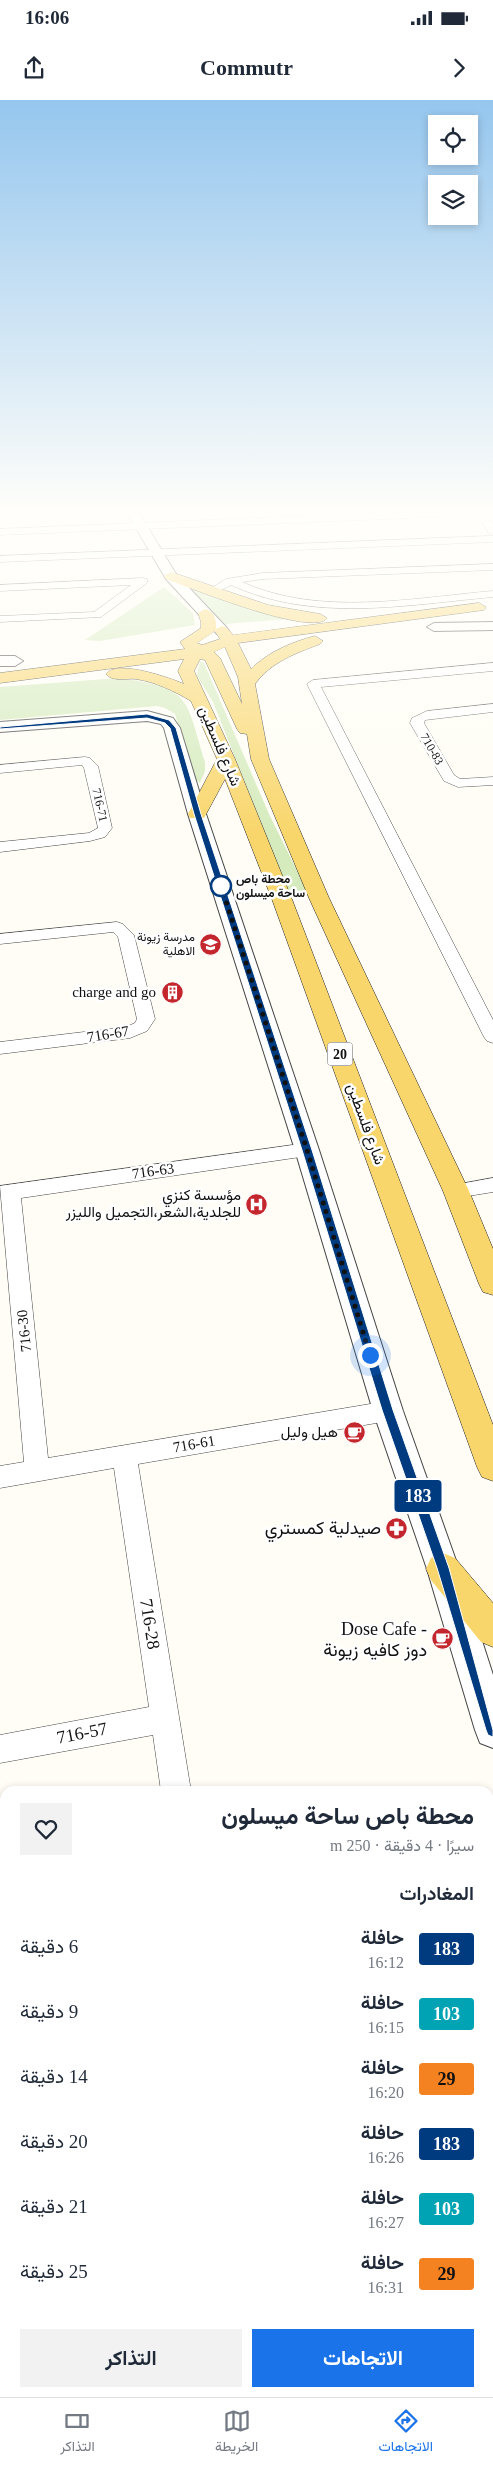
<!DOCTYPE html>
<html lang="ar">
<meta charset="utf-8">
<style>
:root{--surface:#fff;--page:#f2f2f3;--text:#1f2937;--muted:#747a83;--line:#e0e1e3;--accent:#1a73e8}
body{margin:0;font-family:"Times New Roman",Vazirmatn,serif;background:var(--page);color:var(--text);direction:rtl;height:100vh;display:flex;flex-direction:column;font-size:19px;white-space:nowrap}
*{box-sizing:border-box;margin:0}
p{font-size:16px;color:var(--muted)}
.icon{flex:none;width:28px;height:28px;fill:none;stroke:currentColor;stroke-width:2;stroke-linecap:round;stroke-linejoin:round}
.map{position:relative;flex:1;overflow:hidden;direction:ltr}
.sheet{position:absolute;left:0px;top:1686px;width:494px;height:611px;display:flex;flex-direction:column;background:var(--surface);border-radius:15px 15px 0 0;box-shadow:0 2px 8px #0003;direction:rtl}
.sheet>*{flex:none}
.badge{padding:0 10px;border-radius:4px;font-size:18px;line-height:32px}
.fabs{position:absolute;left:428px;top:15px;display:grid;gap:10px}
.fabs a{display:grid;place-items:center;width:50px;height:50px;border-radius:0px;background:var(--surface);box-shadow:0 2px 8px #0003;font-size:25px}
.you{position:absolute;width:25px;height:25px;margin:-12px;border:4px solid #fff;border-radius:50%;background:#1a73e8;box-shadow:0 0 0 8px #1a73e833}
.map>.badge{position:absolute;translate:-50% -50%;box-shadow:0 0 0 2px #fff}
h2{padding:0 20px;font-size:19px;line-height:45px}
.round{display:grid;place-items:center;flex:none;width:52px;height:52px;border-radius:0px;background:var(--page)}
.summary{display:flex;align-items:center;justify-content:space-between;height:85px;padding:0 20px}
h1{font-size:24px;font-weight:700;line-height:38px}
.action{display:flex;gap:10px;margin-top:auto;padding:10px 20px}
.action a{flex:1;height:58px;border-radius:0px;background:var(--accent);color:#fff;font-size:20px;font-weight:700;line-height:58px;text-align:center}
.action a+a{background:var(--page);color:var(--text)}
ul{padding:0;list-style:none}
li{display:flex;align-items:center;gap:15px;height:65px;padding:0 20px}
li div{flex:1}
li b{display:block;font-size:19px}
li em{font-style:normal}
li .badge{min-width:55px;font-weight:700;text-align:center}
.status{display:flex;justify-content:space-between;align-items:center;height:35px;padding:0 25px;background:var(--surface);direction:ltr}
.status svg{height:14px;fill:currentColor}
header{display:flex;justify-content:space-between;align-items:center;height:65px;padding:0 20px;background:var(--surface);font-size:22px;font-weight:700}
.tabs{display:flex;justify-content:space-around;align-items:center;height:70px;border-top:1px solid var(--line);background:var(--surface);font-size:14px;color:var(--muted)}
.tabs a{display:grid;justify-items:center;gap:2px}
.tabs .current{color:var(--accent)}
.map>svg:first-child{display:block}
</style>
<div class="status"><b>16:06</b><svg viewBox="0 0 49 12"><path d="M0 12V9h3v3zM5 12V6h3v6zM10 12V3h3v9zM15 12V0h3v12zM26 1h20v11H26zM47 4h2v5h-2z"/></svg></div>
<header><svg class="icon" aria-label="forward" viewBox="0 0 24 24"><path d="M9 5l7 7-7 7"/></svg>Commutr<svg class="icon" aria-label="share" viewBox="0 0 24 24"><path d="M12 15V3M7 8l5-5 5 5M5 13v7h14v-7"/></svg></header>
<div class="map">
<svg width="493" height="2297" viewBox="0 0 493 2297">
<rect width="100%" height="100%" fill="#fffdf5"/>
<path fill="#d5ebbd" d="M164 487 193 513 195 525 100 541 85 540Z
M190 488 290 519 225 524Z
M200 561 204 563 269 714 309 795 302 797 289 793 213 602 197 576Z
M119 578C192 588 185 597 205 662V671L200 683 195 679 175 614 165 608 157 606 0 620V587Z"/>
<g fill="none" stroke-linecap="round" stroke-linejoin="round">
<defs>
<path id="minor" d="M374 413H462L457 416 0 435V429Z
M475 413H485L493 424V434L489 433Z
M493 436V442L0 462V456Z
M493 464V470L263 479 242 482C321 517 411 498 493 491V497C405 505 314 523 231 485L213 494 207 491 226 479 263 473Z
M143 478 147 479V483L101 517 0 522V516L94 512 131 485 0 491V485Z
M493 563V571L321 587 493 920V943L487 941 484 937 307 584 313 580Z
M493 604V612L425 620 424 623 454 675 460 679 493 677V685L458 687 444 681 410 623 412 618 427 611Z
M85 657 90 658 98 666 112 728 105 737 90 741 0 752V742L89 733 98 728 84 668 82 665 0 673V665Z
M117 822 123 824 134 835 155 919 147 931 130 938 0 954V942L126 927 135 923 137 919 118 837 113 832 0 844V834Z
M307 1043 314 1045 317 1050 314 1055 21 1098 48 1358 388 1301 396 1304 400 1311 396 1318 388 1321 138 1364 191 1691H161L153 1635 0 1663V1635L149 1607 114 1368 0 1388V1366L24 1362 0 1086Z
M493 1078V1092L456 1098 449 1096 446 1091 449 1086Z
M0 2024H5V2058L0 2060Z
M390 2292H429V2297H391Z"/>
<path id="tertiary" d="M127 413H139L176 474 227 528 229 531 227 534H217L166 479Z
M493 522V530L434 531 427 527 434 523Z
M0 556H15L23 561 15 566H0Z
M147 611 173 618 180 628 206 714 319 1050 403 1311 459 1469 493 1575V1648L480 1643 475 1630 427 1469 373 1311 295 1050 188 714 164 628 161 624 147 621 0 632V622Z"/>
<path id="primary" d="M171 472 268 505 320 514 327 518C314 538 188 487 166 479L164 476Z
M479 503 486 507 484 510 238 543 251 569C268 552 292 542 315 536L323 541 320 544C296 553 271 562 255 584L269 659 329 798 469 1091 493 1149V1195L483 1192 479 1184 443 1091 309 798 251 659 247 634 240 633 237 629 205 560 200 559 194 571 235 659 293 802 493 1325V1381L482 1377 477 1367 273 802 225 679 204 718H190L188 714 217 659 191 601C174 591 156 582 136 579 127 578 112 582 106 574 117 559 170 578 184 584L178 571 184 559 0 583V573L185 549 180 542 201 528V522L198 513 205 509C214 511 217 520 216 529L222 526 227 528 233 535ZM215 531 220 539 202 545 197 543ZM225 547 238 577 242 604 220 558 214 552Z
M443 1453 455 1458 493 1503V1547L481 1542 431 1480 426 1469 431 1458Z"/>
</defs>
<use href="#minor" stroke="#444" stroke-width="1"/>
<use href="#tertiary" stroke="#444" stroke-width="2"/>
<use href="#primary" stroke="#222" stroke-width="1"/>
<use href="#minor" fill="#fff" fill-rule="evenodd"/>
<use href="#tertiary" fill="#fff" fill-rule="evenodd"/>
<use href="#primary" fill="#f9d66b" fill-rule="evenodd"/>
</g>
<linearGradient id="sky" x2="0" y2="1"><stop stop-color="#95c6ee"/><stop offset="0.56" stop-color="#fffefa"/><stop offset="1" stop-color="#fffefa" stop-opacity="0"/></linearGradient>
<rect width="493" height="735" fill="url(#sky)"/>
<path fill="#003b80" stroke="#fff" d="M147 614 169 620 176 628 201 714 312 1050 393 1310 449 1468 493 1630V1637L488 1635 486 1630 437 1468 382 1310 302 1050 194 714 170 628 165 623 147 618 0 629V627Z"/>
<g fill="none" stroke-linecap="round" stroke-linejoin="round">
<path stroke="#111" stroke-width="5" stroke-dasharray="0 9" d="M221 786 307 1050 370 1255"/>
</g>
<defs>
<symbol id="school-disc" viewBox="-11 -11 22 22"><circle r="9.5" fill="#c4262e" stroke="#fff"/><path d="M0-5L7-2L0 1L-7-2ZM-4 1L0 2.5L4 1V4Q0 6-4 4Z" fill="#fff"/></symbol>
<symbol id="building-disc" viewBox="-11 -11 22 22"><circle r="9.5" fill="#c4262e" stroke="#fff"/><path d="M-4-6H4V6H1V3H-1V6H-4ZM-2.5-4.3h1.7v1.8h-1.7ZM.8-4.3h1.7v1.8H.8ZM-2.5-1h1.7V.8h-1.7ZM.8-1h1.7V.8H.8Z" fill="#fff"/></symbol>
<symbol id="hospital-disc" viewBox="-11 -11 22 22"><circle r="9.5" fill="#c4262e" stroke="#fff"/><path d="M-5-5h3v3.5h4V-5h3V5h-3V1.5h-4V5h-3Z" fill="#fff"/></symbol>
<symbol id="cafe-disc" viewBox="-11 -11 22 22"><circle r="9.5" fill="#c4262e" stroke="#fff"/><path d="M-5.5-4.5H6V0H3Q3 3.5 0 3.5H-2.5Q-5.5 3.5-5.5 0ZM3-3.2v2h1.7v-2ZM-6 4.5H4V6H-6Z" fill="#fff"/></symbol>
<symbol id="pharmacy-disc" viewBox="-11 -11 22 22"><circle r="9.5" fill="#c4262e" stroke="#fff"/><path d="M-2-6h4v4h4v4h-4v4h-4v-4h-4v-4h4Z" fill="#fff"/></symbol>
</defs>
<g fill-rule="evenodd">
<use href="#school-disc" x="198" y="832" width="25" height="25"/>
<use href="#building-disc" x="160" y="880" width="25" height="25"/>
<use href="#hospital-disc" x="244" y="1092" width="25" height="25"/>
<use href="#cafe-disc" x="342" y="1320" width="25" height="25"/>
<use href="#pharmacy-disc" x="384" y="1416" width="25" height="25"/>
<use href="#cafe-disc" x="430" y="1526" width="25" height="25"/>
</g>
<circle fill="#fff" stroke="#003b80" stroke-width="2.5" cx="221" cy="786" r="10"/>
<g text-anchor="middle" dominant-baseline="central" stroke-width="5" stroke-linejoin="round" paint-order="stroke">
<g font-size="12" fill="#111" stroke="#fff">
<text transform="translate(432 649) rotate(60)">710-83</text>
<text transform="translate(100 705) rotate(77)">716-71</text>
</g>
<g font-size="12" font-weight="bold" fill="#111" stroke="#fff" text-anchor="start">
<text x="236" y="779">محطة باص<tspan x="236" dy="14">ساحة ميسلون</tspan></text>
</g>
<g font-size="12" fill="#111" stroke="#fff" text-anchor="end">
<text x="195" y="837">مدرسة زيونة<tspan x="195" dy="14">الاهلية</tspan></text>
</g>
<rect fill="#fff" stroke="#585858" stroke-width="1" x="327.5" y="942.5" width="25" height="23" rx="4"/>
<g font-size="14" font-weight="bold" fill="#111">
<text x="340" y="954">20</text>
</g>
<g font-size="15" fill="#111" stroke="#fff">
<text transform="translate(220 646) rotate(67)">شارع فلسطين</text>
<text transform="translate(108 934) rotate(-9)">716-67</text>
<text transform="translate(366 1024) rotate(70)">شارع فلسطين</text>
<text transform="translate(153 1071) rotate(-8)">716-63</text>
<text transform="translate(24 1231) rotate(-96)">716-30</text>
<text transform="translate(194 1344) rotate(-10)">716-61</text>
</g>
<g font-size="15" fill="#111" stroke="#fff" text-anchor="end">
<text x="156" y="892">charge and go</text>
<text x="241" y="1095">مؤسسة كنزي<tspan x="241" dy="17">للجلدية،الشعر،التجميل والليزر</tspan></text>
<text x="338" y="1332">هيل وليل</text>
</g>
<g font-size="18" fill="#111" stroke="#fff" text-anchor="end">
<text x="381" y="1428">صيدلية كمستري</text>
<text x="427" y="1529">Dose Cafe -<tspan x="427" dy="21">دوز كافيه زيونة</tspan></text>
</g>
<g font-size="18" fill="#111" stroke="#fff">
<text transform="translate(150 1524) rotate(81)">716-28</text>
<text transform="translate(82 1633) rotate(-11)">716-57</text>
</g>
</g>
</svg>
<div class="fabs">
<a><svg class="icon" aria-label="locate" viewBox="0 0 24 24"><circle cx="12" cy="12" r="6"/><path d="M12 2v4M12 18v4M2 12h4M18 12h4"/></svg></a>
<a><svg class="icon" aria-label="layers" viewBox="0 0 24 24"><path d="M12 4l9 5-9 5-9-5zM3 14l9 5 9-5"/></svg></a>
</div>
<div class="you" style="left:370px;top:1255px"></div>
<b class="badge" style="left:418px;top:1396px;background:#003b80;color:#fff">183</b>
<section class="sheet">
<div class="summary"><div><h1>محطة باص ساحة ميسلون</h1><p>سيرًا · 4 دقيقة · 250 m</p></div><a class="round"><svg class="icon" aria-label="heart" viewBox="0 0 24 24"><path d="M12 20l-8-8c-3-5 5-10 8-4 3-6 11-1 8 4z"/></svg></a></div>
<h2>المغادرات</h2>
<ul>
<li><span class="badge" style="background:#003b80;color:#fff">183</span><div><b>حافلة</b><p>16:12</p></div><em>6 دقيقة</em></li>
<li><span class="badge" style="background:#00a3b4;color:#fff">103</span><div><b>حافلة</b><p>16:15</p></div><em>9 دقيقة</em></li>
<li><span class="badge" style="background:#f58220;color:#111">29</span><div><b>حافلة</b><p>16:20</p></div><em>14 دقيقة</em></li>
<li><span class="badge" style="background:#003b80;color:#fff">183</span><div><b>حافلة</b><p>16:26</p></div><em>20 دقيقة</em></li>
<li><span class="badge" style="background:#00a3b4;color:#fff">103</span><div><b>حافلة</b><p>16:27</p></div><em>21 دقيقة</em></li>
<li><span class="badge" style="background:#f58220;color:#111">29</span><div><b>حافلة</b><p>16:31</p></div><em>25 دقيقة</em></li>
</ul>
<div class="action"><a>الاتجاهات</a><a>التذاكر</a></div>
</section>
</div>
<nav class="tabs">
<a class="current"><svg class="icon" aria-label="directions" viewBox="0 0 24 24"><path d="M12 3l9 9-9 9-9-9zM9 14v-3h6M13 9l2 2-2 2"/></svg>الاتجاهات</a>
<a><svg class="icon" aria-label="map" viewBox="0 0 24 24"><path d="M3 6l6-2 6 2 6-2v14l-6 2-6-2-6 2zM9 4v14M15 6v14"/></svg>الخريطة</a>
<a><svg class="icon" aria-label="tickets" viewBox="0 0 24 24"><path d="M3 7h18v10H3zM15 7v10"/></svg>التذاكر</a>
</nav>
